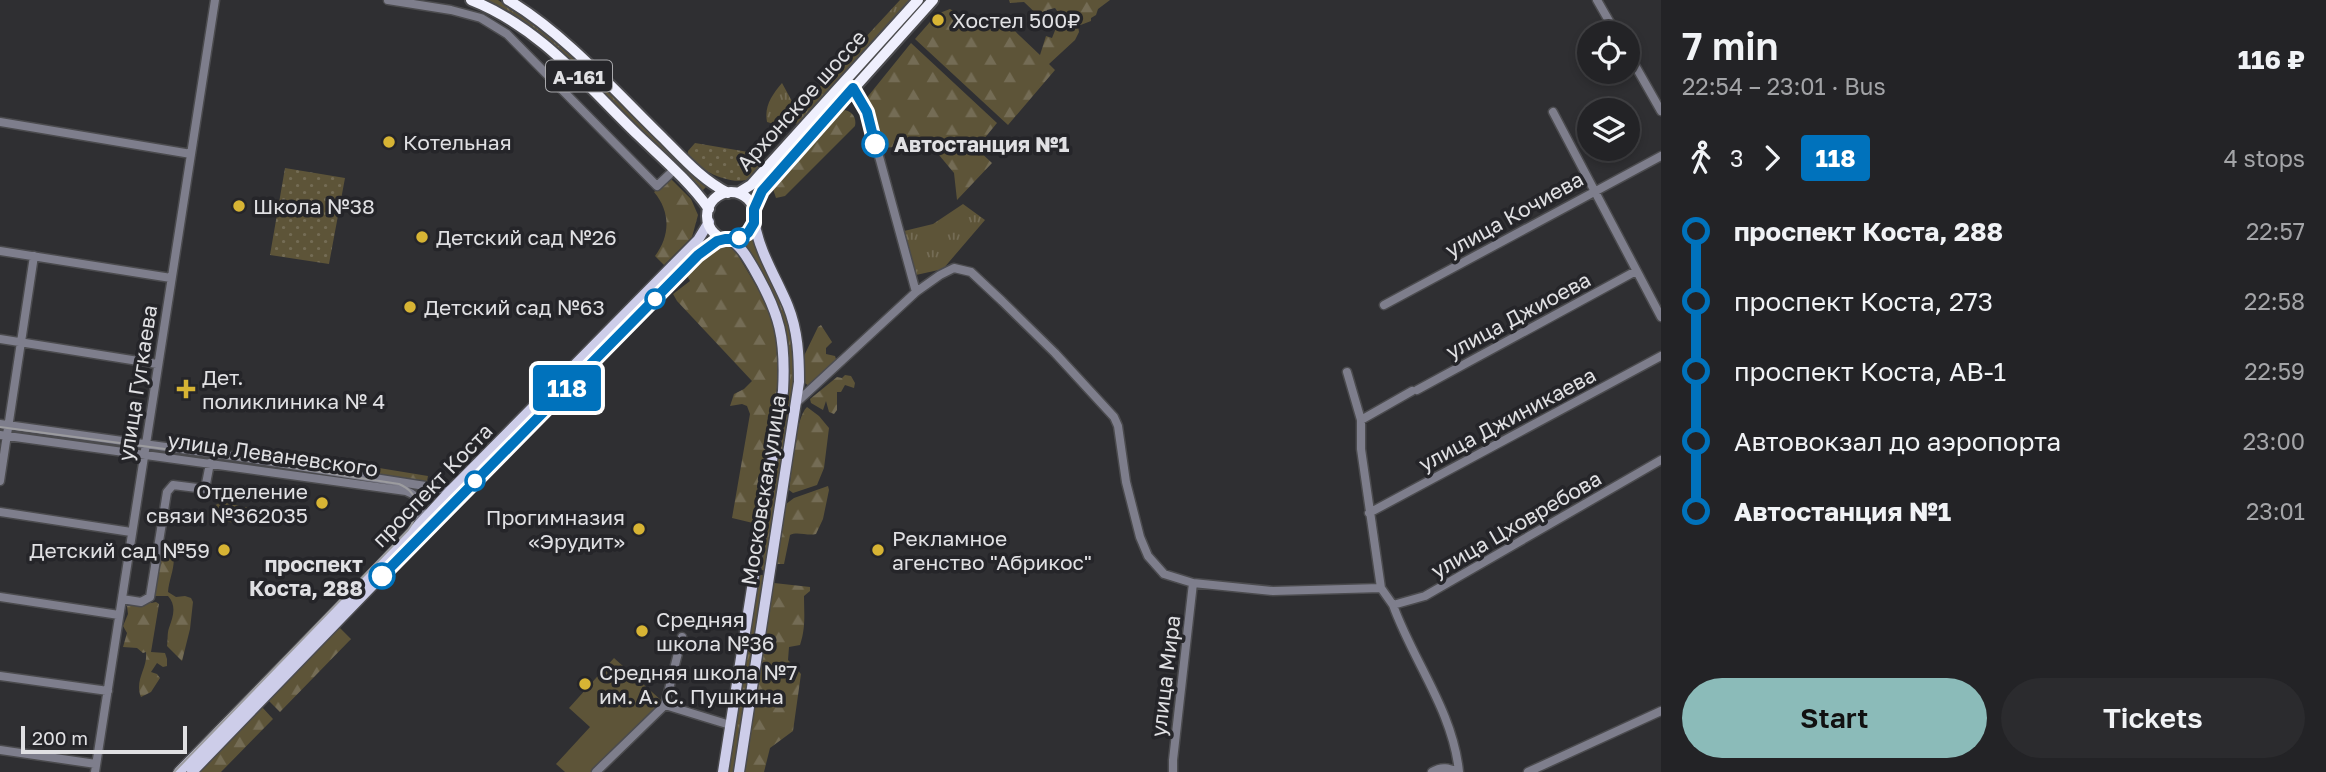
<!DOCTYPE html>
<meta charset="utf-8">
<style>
:root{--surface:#232326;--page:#2b2b2e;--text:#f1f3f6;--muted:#a3a4a7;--line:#404043;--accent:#8bbbb9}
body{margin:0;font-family:"Golos Text",sans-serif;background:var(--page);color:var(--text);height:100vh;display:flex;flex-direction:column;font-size:26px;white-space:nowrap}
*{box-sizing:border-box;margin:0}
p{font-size:23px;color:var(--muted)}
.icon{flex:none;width:38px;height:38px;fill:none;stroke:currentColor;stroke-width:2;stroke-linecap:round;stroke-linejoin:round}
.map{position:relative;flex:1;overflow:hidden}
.details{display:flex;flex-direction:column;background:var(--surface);width:665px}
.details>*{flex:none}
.badge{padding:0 14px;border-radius:5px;font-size:24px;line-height:46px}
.buttons{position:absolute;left:1577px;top:21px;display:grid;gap:14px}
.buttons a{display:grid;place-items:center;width:63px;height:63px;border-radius:50%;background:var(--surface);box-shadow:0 4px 10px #0003,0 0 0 2px var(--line);font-size:35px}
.scale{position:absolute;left:21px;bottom:18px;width:166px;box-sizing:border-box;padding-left:7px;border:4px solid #e0e0e3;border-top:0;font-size:19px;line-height:24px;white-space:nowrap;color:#e0e0e3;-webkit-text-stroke:5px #252529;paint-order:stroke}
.map>.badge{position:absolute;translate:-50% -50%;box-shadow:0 0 0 4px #fff}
.legs{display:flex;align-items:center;gap:10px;height:77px;padding:0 21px;font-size:23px}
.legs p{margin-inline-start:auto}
.summary{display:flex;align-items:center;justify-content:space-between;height:119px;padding:0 21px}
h1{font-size:38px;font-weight:600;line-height:52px}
.action{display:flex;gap:14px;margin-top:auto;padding:14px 21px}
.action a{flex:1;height:80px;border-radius:42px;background:var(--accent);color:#111;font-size:28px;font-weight:600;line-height:80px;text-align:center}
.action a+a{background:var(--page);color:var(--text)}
ul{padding:0 21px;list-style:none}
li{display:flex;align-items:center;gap:24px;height:70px;font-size:26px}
li i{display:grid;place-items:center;width:10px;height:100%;margin:0 9px;background:currentColor}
li i::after{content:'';width:18px;height:18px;margin:-9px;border:5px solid;border-radius:50%;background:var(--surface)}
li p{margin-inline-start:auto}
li:first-child i{background:linear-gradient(#0000 50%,currentColor 0)}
li:last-child i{background:linear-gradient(currentColor 50%,#0000 0)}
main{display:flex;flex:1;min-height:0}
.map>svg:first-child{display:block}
</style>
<main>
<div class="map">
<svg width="1661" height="772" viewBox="0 0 1661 772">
<defs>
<pattern id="grass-tufts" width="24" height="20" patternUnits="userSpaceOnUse" patternTransform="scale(1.75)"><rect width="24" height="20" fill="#5d5438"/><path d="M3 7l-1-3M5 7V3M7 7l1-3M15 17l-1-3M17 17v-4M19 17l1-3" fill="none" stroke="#746c55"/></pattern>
<pattern id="forest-firs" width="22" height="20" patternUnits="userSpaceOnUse" patternTransform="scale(1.75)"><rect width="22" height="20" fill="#5d5438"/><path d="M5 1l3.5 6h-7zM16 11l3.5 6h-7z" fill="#746c55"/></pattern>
<pattern id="park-dots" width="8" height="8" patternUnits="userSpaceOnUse" patternTransform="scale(1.75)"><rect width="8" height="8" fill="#5d5438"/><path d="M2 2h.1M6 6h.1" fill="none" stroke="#746c55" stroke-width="1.8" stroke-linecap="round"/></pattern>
</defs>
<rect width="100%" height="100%" fill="#2f2f32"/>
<path fill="url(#grass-tufts)" d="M482 0H498L544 31 707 186 700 193 529 27 501 8Z
M900 0H910L799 123 784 127 767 122C764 106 772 95 782 83L794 105 802 106Z
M963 204 985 220 943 269 916 275 904 231 933 224Z
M752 239 787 309 795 343V396L767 571 757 569 784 411 775 301 743 244Z
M756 574 766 576 736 772H726Z"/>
<path fill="url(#forest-firs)" d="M1009 0H1110L1098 9 1096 15 1091 18V21L1078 26 1079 32 1075 40 1049 64 1055 70 1008 125 915 39 937 14 950 9 972 23 986 28 998 15 1040 55 1046 36 1052 38 1056 28 1071 30 1073 25 1062 18 1055 8 1047 10 1044 21 1024 2 1010 3Z
M911 43 997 123 979 145 977 149 992 163 957 200 954 173 929 143 884 148 877 123 865 100Z
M841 110C851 109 857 117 855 126L785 196 776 198 772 186Z
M671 179 691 199 698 215 692 237 664 265 655 256C670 236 671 212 654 192Z
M717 245H727L736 252 769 307 776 333 778 382 753 523 732 518 750 414 747 406 742 404 730 406 734 394 744 389 752 381 677 301 673 294 690 281 685 272Z
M821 325 832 342 826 348V354L835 356 837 362 810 387 805 383 802 360 818 327Z
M845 375 851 376 855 383 854 388 845 385 841 392H837V410L834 414 829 412 826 401 823 410 811 403 810 399 837 377 842 378Z
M807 407 819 416 829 428 824 468 817 485 793 493 789 490C792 472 795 418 807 407Z
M318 458 428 476 426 486 316 469Z
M828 486 829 490 823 519 816 534C807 536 797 531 790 535L784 564H777L786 504 794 498Z
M221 502 249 508 258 507 262 517 259 523 246 524 212 520V507Z
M162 552 173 554C176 566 169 579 168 592L176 597 185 596 191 598 193 602 190 629 182 661 167 646C168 641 167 633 169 628 173 617 177 606 168 596H155L154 593 158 554Z
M774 583 810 587V591L804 596C804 613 806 627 800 645L789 647 788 660 801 674 793 731 770 748 764 772H744Z
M149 600 151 603 156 602 159 604 151 652 165 653 167 659V666L163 667 157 663 151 672 157 674 160 678 151 692 141 697C134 680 148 668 146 652L143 653 137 648 123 647 127 633 123 626 128 614 127 606Z
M339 627 351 639 280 712 268 700Z
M262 707 273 719 221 772H198Z"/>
<path fill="url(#park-dots)" d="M695 143 760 154 764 162C753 198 705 174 687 158L688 151Z
M285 168 345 178 329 264 270 255Z"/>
<path fill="#5d5438" d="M614 658 662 701 594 772H565L556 764 590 727 569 708Z"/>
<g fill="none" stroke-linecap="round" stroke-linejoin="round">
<defs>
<path id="minor" d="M388 0 451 10 481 18 507 34 657 186 675 169
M1597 0 1616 33
M1628 53 1661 111
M1553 112 1661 317
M0 122 191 154
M877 149 916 292
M0 251 171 278
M1384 305 1661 156
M0 339 157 364
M1347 372 1361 420V449L1381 588 1393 605 1425 596 1661 460
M1417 390 1636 271
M797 402 916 292 940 275 954 268 971 272 1002 301 1055 353 1114 417 1118 426 1126 482 1140 537 1148 556 1164 574 1193 583 1273 591 1381 588
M1361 420 1412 391
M0 424 259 460 451 490
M0 435 406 491C422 497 425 509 418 524
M0 481 34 256
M0 512 131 532
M1369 513 1661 356
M0 597 119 615
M122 599 141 602 150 597 167 492 173 485 205 489 210 463
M1393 605C1413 661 1453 711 1459 772 1448 768 1442 766 1432 772
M682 637 665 705 730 725
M0 676 108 691
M0 750 96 764
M95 772 215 0
M596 772 665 705
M1173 772V760L1193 583
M1528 772 1661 711"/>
<path id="major" d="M179 772 394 552 451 490 698 240 709 222
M192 772 399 558 680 273 712 243 725 239
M723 772 783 391C786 339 780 314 754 269 747 257 741 246 729 239
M739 772 799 382C799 356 798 331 788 306 776 277 759 252 754 220"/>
<path id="highway" d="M471 0C540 27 586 85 638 135 663 159 689 181 709 209
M508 0C564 33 615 91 662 137 683 158 702 180 728 193
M707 216a24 24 0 1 1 48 0a24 24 0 1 1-48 0Z
M738 193 751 185 759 176 918 0
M754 209 762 191 933 0"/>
</defs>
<use href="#minor" stroke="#4b4b4e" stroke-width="11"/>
<use href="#major" stroke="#4b4b4e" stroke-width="13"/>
<use href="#highway" stroke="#4b4b4e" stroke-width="14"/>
<use href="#minor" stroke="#7e7e8c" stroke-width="8"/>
<use href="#major" stroke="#cdcde9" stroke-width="10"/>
<use href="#highway" stroke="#efeffd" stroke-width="10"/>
<path stroke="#9c9c9f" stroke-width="2" d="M0 427 225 457 399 484C420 493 421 512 408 530L174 772"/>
</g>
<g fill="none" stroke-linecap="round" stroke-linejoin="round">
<defs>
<path id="line-1" d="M382 576 698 255 717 241 725 239H736L748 233 754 223V209L762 191 853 88 867 112 875 144"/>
</defs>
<use href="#line-1" stroke="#fff" stroke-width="16"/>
<use href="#line-1" stroke="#0072bc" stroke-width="10"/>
</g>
<g fill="#d7b434" stroke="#252529" stroke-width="2.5">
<circle cx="938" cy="20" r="7"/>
<circle cx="389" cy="142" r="7"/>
<circle cx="239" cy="206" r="7"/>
<circle cx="422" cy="237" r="7"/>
<circle cx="410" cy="307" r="7"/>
<path d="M182.5 378.5h7v7h7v7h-7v7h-7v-7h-7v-7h7z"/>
<circle cx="322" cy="503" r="7"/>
<circle cx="639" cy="529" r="7"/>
<circle cx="224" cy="550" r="7"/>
<circle cx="878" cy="550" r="7"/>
<circle cx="642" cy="631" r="7"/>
<circle cx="585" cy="684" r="7"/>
</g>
<g fill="#fff" stroke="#0072bc" stroke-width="3.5">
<circle cx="875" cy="144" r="12"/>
<circle cx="739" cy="238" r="9"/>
<circle cx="655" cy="299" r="9"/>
<circle cx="475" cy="481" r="9"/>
<circle cx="382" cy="576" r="12"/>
</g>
<g text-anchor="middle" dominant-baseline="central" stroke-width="7" stroke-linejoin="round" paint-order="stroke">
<rect fill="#252529" stroke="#a8a8ab" stroke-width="2" x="546" y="60.5" width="66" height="31" rx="5"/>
<g font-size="19" font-weight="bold" fill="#e0e0e3">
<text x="579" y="76">А-161</text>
</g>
<g font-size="21" fill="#e0e0e3" stroke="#252529" text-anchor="start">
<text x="952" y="20">Хостел 500₽</text>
<text x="403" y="142">Котельная</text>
<text x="253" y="206">Школа №38</text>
<text x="436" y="237">Детский сад №26</text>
<text x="424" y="307">Детский сад №63</text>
<text x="202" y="377">Дет.<tspan x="202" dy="24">поликлиника № 4</tspan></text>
<text x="308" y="491" text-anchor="end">Отделение<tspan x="308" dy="24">связи №362035</tspan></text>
<text x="625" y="517" text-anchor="end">Прогимназия<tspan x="625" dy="24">«Эрудит»</tspan></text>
<text x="892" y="538">Рекламное<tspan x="892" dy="24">агенство "Абрикос"</tspan></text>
<text x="210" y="550" text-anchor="end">Детский сад №59</text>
<text x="656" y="619">Средняя<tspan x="656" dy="24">школа №36</tspan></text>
<text x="599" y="672">Средняя школа №7<tspan x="599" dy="24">им. А. С. Пушкина</tspan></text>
</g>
<g font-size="21" fill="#e0e0e3" stroke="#252529">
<text transform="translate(801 100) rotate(-48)">Архонское шоссе</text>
<text transform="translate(1514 214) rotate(-29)">улица Кочиева</text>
<text transform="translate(1518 315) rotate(-28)">улица Джиоева</text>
<text transform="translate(137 383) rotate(-81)">улица Гугкаева</text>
<text transform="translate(1507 419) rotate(-28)">улица Джиникаева</text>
<text transform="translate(273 454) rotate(8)">улица Леваневского</text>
<text transform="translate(432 485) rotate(-46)">проспект Коста</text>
<text transform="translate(763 490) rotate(-81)">Московская улица</text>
<text transform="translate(1516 524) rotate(-30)">улица Цховребова</text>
<text transform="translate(1165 676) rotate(-83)">улица Мира</text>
</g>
<g font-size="21" font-weight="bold" fill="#e0e0e3" stroke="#252529" text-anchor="start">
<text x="894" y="144">Автостанция №1</text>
<text x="363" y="564" text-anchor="end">проспект<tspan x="363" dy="24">Коста, 288</tspan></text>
</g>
</g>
</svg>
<div class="buttons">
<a><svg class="icon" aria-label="locate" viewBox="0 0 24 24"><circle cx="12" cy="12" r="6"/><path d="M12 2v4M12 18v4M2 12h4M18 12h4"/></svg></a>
<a><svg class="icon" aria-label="layers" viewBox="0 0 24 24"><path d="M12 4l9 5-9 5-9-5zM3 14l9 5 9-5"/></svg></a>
</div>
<div class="scale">200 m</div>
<b class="badge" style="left:567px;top:388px;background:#0072bc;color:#fff">118</b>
</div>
<section class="details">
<div class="summary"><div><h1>7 min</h1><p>22:54 – 23:01 · Bus</p></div><b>116 ₽</b></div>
<div class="legs"><svg class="icon" aria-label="walk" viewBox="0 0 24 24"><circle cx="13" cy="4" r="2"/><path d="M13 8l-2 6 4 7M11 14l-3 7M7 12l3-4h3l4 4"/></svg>3<svg class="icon" aria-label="forward" viewBox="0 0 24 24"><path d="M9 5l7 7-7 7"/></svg><b class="badge" style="background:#0072bc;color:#fff">118</b><p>4 stops</p></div>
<ul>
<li><i style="color:#0072bc"></i><b>проспект Коста, 288</b><p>22:57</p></li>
<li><i style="color:#0072bc"></i><span>проспект Коста, 273</span><p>22:58</p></li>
<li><i style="color:#0072bc"></i><span>проспект Коста, АВ-1</span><p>22:59</p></li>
<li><i style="color:#0072bc"></i><span>Автовокзал до аэропорта</span><p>23:00</p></li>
<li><i style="color:#0072bc"></i><b>Автостанция №1</b><p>23:01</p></li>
</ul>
<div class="action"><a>Start</a><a>Tickets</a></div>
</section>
</main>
